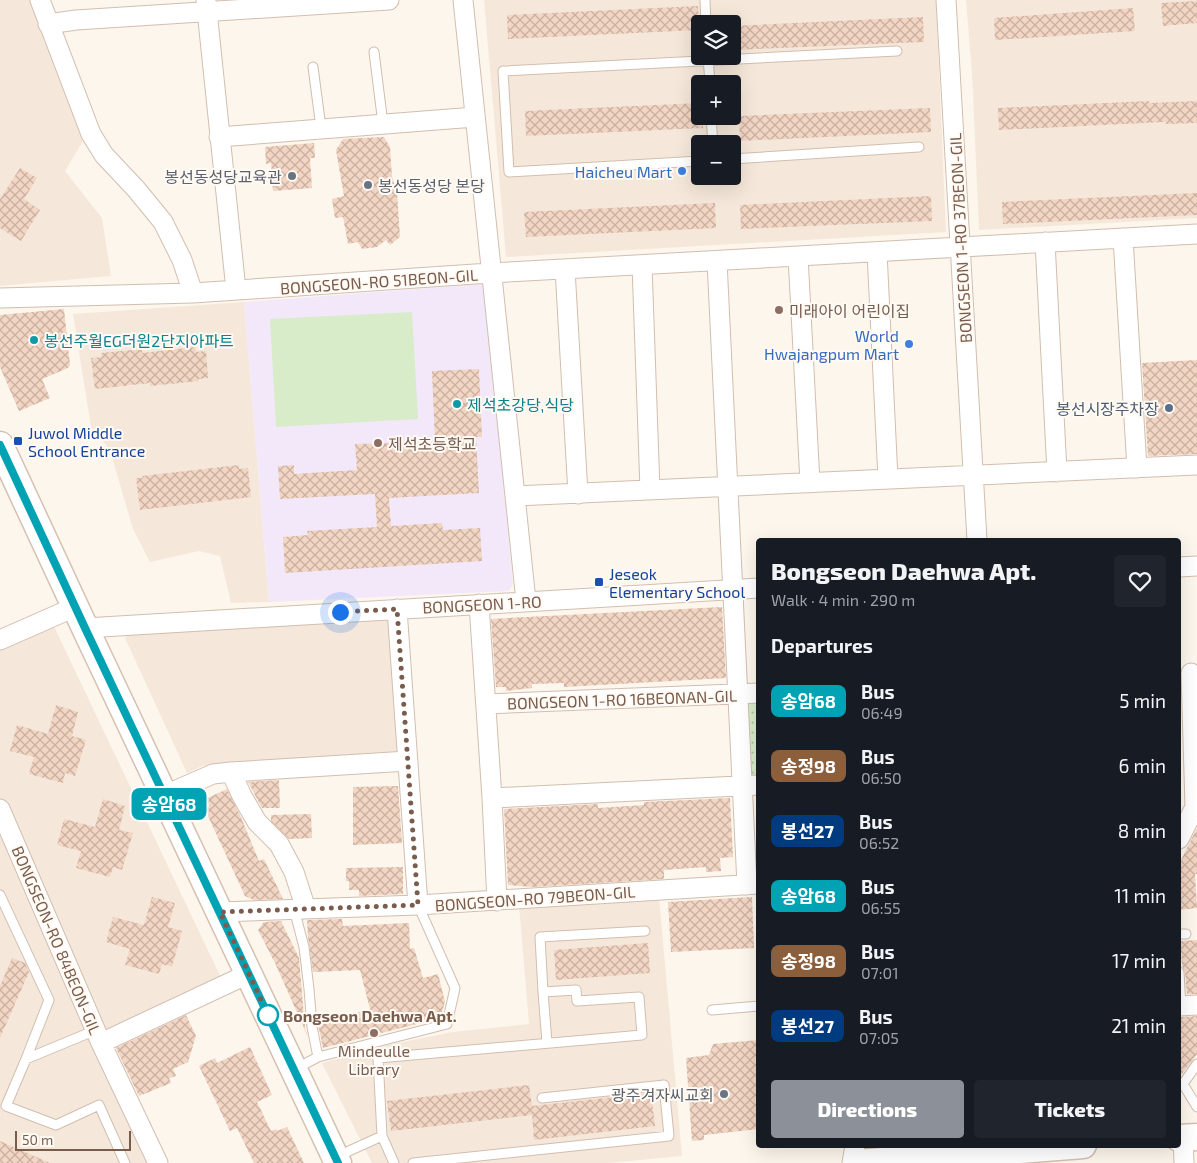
<!DOCTYPE html>
<meta charset="utf-8">
<style>
:root{--surface:#171b24;--page:#20242c;--text:#f1f3f6;--muted:#9ea1a6;--accent:#8c9099}
body{margin:0;font-family:"Exo 2","Noto Sans KR",sans-serif;background:var(--page);color:var(--text);height:100vh;display:flex;flex-direction:column;font-size:19px;white-space:nowrap}
*{box-sizing:border-box;margin:0}
p{font-size:16px;color:var(--muted)}
.icon{flex:none;width:28px;height:28px;fill:none;stroke:currentColor;stroke-width:2;stroke-linecap:round;stroke-linejoin:round}
.map{position:relative;flex:1;overflow:hidden}
.sheet{position:absolute;left:756px;top:538px;width:425px;height:610px;display:flex;flex-direction:column;background:var(--surface);border-radius:5px;box-shadow:0 5px 20px #0002}
.sheet>*{flex:none}
.badge{padding:0 10px;border-radius:8px;font-size:18px;line-height:32px}
.fabs{position:absolute;left:691px;top:15px;display:grid;gap:10px}
.fabs a{display:grid;place-items:center;width:50px;height:50px;border-radius:5px;background:var(--surface);box-shadow:0 5px 20px #0002;font-size:25px}
.scale{position:absolute;left:15px;bottom:12px;width:116px;box-sizing:border-box;padding-left:5px;border:2px solid #7a5c4d;border-top:0;font-size:14px;line-height:18px;white-space:nowrap;color:#7a5c4d;-webkit-text-stroke:4px #fffaf3;paint-order:stroke}
.you{position:absolute;width:25px;height:25px;margin:-12px;border:4px solid #fff;border-radius:50%;background:#1a73e8;box-shadow:0 0 0 8px #1a73e833}
.map>.badge{position:absolute;translate:-50% -50%;box-shadow:0 0 0 2px #fff}
h2{padding:0 15px;font-size:19px;line-height:45px}
.round{display:grid;place-items:center;flex:none;width:52px;height:52px;border-radius:5px;background:var(--page)}
.overview{display:flex;align-items:center;justify-content:space-between;height:85px;padding:0 15px}
h1{font-size:24px;font-weight:800;line-height:38px}
.action{display:flex;gap:10px;margin-top:auto;padding:10px 15px}
.action a{flex:1;height:58px;border-radius:5px;background:var(--accent);color:#fff;font-size:20px;font-weight:800;line-height:58px;text-align:center}
.action a+a{background:var(--page);color:var(--text)}
ul{padding:0;list-style:none}
li{display:flex;align-items:center;gap:15px;height:65px;padding:0 15px}
li div{flex:1}
li b{display:block;font-size:19px}
li em{font-style:normal}
li .badge{min-width:55px;font-weight:700;text-align:center}
.map>svg:first-child{display:block}
</style>
<div class="map">
<svg width="1197" height="1163" viewBox="0 0 1197 1163">
<defs>
<pattern id="park-dots" width="8" height="8" patternUnits="userSpaceOnUse" patternTransform="scale(1.25)"><rect width="8" height="8" fill="#d8ecc9"/><path d="M2 2h.1M6 6h.1" fill="none" stroke="#b4c2a5" stroke-width="1.8" stroke-linecap="round"/></pattern>
<pattern id="building-cross-hatch" width="8" height="8" patternUnits="userSpaceOnUse" patternTransform="scale(1.25)"><rect width="8" height="8" fill="#f3d5c3"/><path d="M0 0l8 8M0 8l8-8" fill="none" stroke="#cab0a1"/></pattern>
</defs>
<rect width="100%" height="100%" fill="#fdf6ec"/>
<path fill="#f5e8da" fill-rule="evenodd" d="M0 0H31L83 141 65 171 102 218 111 276 0 286Z
M484 0H936L946 232 506 257ZM700 24H732V56H700ZM700 84H732V116H700ZM700 144H732V176H700Z
M966 0H1197V218L979 230 972 73Z
M244 302 269 602 231 603 220 556 199 551 150 562 133 529 110 450 91 427 73 314Z
M394 617 402 754 202 766 187 773 125 638 134 631Z
M50 618 224 984 104 1042 158 1163H0V640Z
M659 896 682 1156 608 1163H372L322 1063 388 1045 453 1032 529 1024 519 905Z"/>
<path fill="#f3e8fa" d="M484 284 513 584 509 591 269 602 244 302Z"/>
<path fill="#d8ecc9" d="M412 312 418 419 276 427 270 319Z"/>
<path fill="url(#park-dots)" d="M759 701V778L747 779 744 708 750 702Z"/>
<path fill="url(#building-cross-hatch)" d="M1197 1V23L1163 26 1161 3Z
M698 6 699 30 508 39 507 15Z
M1133 8 1135 31 995 40 994 18Z
M923 17 924 42 733 50 732 26Z
M1149 101V103L1197 101V123L1166 124 1165 122 999 130 998 108Z
M700 103V116H703V128L526 136 525 111Z
M930 108 931 132 740 141 739 116Z
M384 137 390 147 392 177 397 193 400 237 390 245 386 240 377 247 362 249 358 242 348 244 343 217 335 218 332 199 344 196 336 150 343 139Z
M314 143 315 158H310L312 188 273 191 271 163 266 164 265 147Z
M20 168 37 178 24 199 40 210 21 241 0 228V199Z
M1197 193V215L1003 224 1002 202Z
M931 196 932 221 741 229 740 205Z
M715 203 716 228 526 237 524 212Z
M64 309 70 365 68 368 42 379 50 398 19 411 0 367V315Z
M195 347 196 352 206 351 208 378 198 379 199 381 150 386V383L95 389 91 358 102 357 101 353 142 349V353Z
M1197 360V454L1148 456 1142 363Z
M479 369 482 437H476L479 493 389 498 391 526 442 523 443 530 480 528 482 561 285 573 283 537 308 535 307 531 377 527 375 494 280 499 278 466 294 465V474L357 470 355 444 435 442 432 371Z
M239 465V469L248 468 251 497 140 510 136 478H143L142 476Z
M722 607 726 678 564 687V683L532 684V688L506 691V687H496L491 619Z
M56 705 78 712 72 736 86 740 75 776 65 773 63 783 29 774 34 757 10 751 17 725 48 734Z
M279 780 280 808H262L248 782Z
M398 786 402 843 353 845V787Z
M227 789 240 815 259 861 264 859 283 899 254 900 245 896 201 801Z
M730 798 733 857 720 858 721 871 706 872V867L664 870V879L533 887 508 885 504 809 598 804V808L644 805V802Z
M103 799 125 806 119 830 133 833 122 870 113 867 110 877 76 868 81 851 57 845 64 819 95 827Z
M311 814 312 838 289 839 271 821V815Z
M1197 828V874H1195L1197 908 1179 910V864Z
M403 867V894L359 896V890H349V881H346V868Z
M152 897 175 903 168 927 182 931 172 967 162 964 159 974 125 965 130 949 106 942 113 917 144 925Z
M752 897 754 948 671 952 668 902Z
M342 919 343 926 409 923 410 949 414 948 423 978 438 974 445 1002 440 1018 323 1048 318 1024 370 1009 360 970 313 972 308 937 307 920Z
M281 921 299 958 305 1028 308 1037 275 963 258 930 264 922Z
M1197 940V994H1187L1185 972 1182 966 1180 941Z
M648 943 650 973 556 980 554 950Z
M12 958 25 963 29 972 0 1038V986Z
M186 1015 196 1036 188 1062 173 1069 176 1076 169 1078 171 1083 139 1096 116 1048Z
M1197 1016V1054L1179 1078V1020L1181 1017Z
M759 1040V1129L704 1135V1140L692 1141 686 1058 709 1055 713 1044Z
M250 1047 272 1095 257 1102 271 1131 276 1129 277 1131 287 1127 304 1163H254L237 1128 230 1131 199 1066 215 1058 217 1063Z
M529 1085 532 1106 651 1093 655 1126 534 1140 532 1115 391 1131 387 1101Z
M0 1141 50 1163H0Z"/>
<g fill="none" stroke-linecap="round" stroke-linejoin="round">
<defs>
<path id="lane" d="M705 0 706 24
M374 52 383 124
M708 56 710 84
M313 67 321 128
M711 116 713 144
M732 159 919 147
M700 161 509 172 503 71 897 51
M0 895 49 1000 26 1059
M294 909 304 947 309 989 312 1027 318 1057
M1179 934H1186
M1179 972 1181 1006
M543 992 540 937 645 931
M712 1010 759 1006
M96 1030 26 1059 6 1106 56 1125 99 1105 125 1163
M1197 1064 1183 1084 1197 1107
M295 1069 318 1057 447 1024 455 988 418 905
M382 1136 394 1163
M338 1156 382 1136 378 1058 642 1035 639 997 577 1001 576 990 543 992 547 1043
M413 1163 669 1136 664 1085 542 1098"/>
<path id="street" d="M40 0 91 134 104 155 136 189 163 222 182 260 193 293
M463 0 526 601
M946 0 977 540
M206 1 236 290
M48 24 76 20 389 0
M219 137 475 117
M1123 238 1137 468
M1045 242 1057 472
M877 252 888 479
M798 256 810 483
M717 261 747 885
M642 265 650 490
M565 269 578 494
M0 298 193 293 490 273 1197 234
M515 496 1197 465
M1179 567 1197 566
M479 604 492 798 497 901
M397 609 418 905
M85 628 759 588
M0 640 75 607
M1191 673 1195 807
M486 704 759 693
M231 772 242 796 257 822 279 844 294 872 306 909
M165 795 213 774 231 772 408 761
M492 798 759 785
M0 809 101 1043 158 1163
M1179 839 1195 807 1197 806
M220 912 418 905 758 884
M1179 1006 1197 1005
M101 1043 248 974
M1183 1138 1184 1163
M852 1163 855 1145"/>
<path id="secondary" d="M0 445 85 628 338 1163
M1179 1138 1197 1137
M857 1163 1083 1145"/>
</defs>
<use href="#lane" stroke="#d1beb0" stroke-width="11"/>
<use href="#street" stroke="#d1beb0" stroke-width="21"/>
<use href="#secondary" stroke="#d6c0b0" stroke-width="29"/>
<use href="#lane" stroke="#fff" stroke-width="9"/>
<use href="#street" stroke="#fff" stroke-width="19"/>
<use href="#secondary" stroke="#fff" stroke-width="26"/>
</g>
<g fill="none" stroke-linecap="round" stroke-linejoin="round">
<defs>
<path id="line" d="M0 445 85 628 338 1163"/>
</defs>
<use href="#line" stroke="#fff" stroke-width="11"/>
<use href="#line" stroke="#00a3b4" stroke-width="8"/>
<path stroke="#7a5c4d" stroke-width="5" stroke-dasharray="0 9" d="M268 1015 220 912 418 905 397 609 340 612"/>
</g>
<g fill="#3f7fe0" stroke="#fffaf3" stroke-width="2">
<circle cx="682" cy="171" r="5"/>
<circle cx="909" cy="344" r="5"/>
</g>
<g fill="#6b7280" stroke="#fffaf3" stroke-width="2">
<circle cx="292" cy="176" r="5"/>
<circle cx="368" cy="185" r="5"/>
<circle cx="724" cy="1094" r="5"/>
</g>
<g fill="#8d6e63" stroke="#fffaf3" stroke-width="2">
<circle cx="779" cy="310" r="5"/>
<circle cx="378" cy="443" r="5"/>
<circle cx="374" cy="1033" r="5"/>
</g>
<g fill="#0f9aa8" stroke="#fffaf3" stroke-width="2">
<circle cx="34" cy="340" r="5"/>
<circle cx="457" cy="404" r="5"/>
</g>
<circle fill="#5c6f8a" stroke="#fffaf3" stroke-width="2" cx="1169" cy="408" r="5"/>
<g fill="#1a4fb4" stroke="#fffaf3" stroke-width="2">
<rect x="13" y="436" width="10" height="10" rx="2.5"/>
<rect x="594" y="577" width="10" height="10" rx="2.5"/>
</g>
<circle fill="#fff" stroke="#00a3b4" stroke-width="2.5" cx="268" cy="1015" r="10"/>
<g text-anchor="middle" dominant-baseline="central" stroke-width="4" stroke-linejoin="round" paint-order="stroke">
<g font-size="16" fill="#366cbe" stroke="#fffaf3" text-anchor="end">
<text x="672" y="171">Haicheu Mart</text>
<text x="899" y="335">World<tspan x="899" dy="18">Hwajangpum Mart</tspan></text>
</g>
<g font-size="16" fill="#5b616d" stroke="#fffaf3" text-anchor="end">
<text x="282" y="176">봉선동성당교육관</text>
<text x="378" y="185" text-anchor="start">봉선동성당 본당</text>
<text x="714" y="1094">광주겨자씨교회</text>
</g>
<g font-size="16" fill="#7a5c4d" stroke="#fffaf3">
<text transform="translate(960 238) rotate(-93)">BONGSEON 1-RO 37BEON-GIL</text>
<text transform="translate(379 281) rotate(-4)">BONGSEON-RO 51BEON-GIL</text>
<text transform="translate(482 604) rotate(-3)">BONGSEON 1-RO</text>
<text transform="translate(622 699) rotate(-2)">BONGSEON 1-RO 16BEONAN-GIL</text>
<text transform="translate(535 898) rotate(-4)">BONGSEON-RO 79BEON-GIL</text>
<text transform="translate(57 940) rotate(67)">BONGSEON-RO 84BEON-GIL</text>
</g>
<g font-size="16" fill="#785e54" stroke="#fffaf3" text-anchor="start">
<text x="789" y="310">미래아이 어린이집</text>
<text x="388" y="443">제석초등학교</text>
<text x="374" y="1050" text-anchor="middle">Mindeulle<tspan x="374" dy="18">Library</tspan></text>
</g>
<g font-size="16" fill="#0d838f" stroke="#fffaf3" text-anchor="start">
<text x="44" y="340">봉선주월EG더원2단지아파트</text>
<text x="467" y="404">제석초강당,식당</text>
</g>
<g font-size="16" fill="#4e5e75" stroke="#fffaf3" text-anchor="end">
<text x="1159" y="408">봉선시장주차장</text>
</g>
<g font-size="16" fill="#164399" stroke="#fffaf3" text-anchor="start">
<text x="28" y="432">Juwol Middle<tspan x="28" dy="18">School Entrance</tspan></text>
<text x="609" y="573">Jeseok<tspan x="609" dy="18">Elementary School</tspan></text>
</g>
<g font-size="16" font-weight="bold" fill="#7a5c4d" stroke="#fffaf3" text-anchor="start">
<text x="283" y="1015">Bongseon Daehwa Apt.</text>
</g>
</g>
</svg>
<div class="fabs">
<a><svg class="icon" aria-label="layers" viewBox="0 0 24 24"><path d="M12 4l9 5-9 5-9-5zM3 14l9 5 9-5"/></svg></a>
<a>+</a>
<a>−</a>
</div>
<div class="scale">50 m</div>
<div class="you" style="left:340px;top:612px"></div>
<b class="badge" style="left:169px;top:804px;background:#00a3b4;color:#fff">송암68</b>
<section class="sheet">
<div class="overview"><div><h1>Bongseon Daehwa Apt.</h1><p>Walk · 4 min · 290 m</p></div><a class="round"><svg class="icon" aria-label="heart" viewBox="0 0 24 24"><path d="M12 20l-8-8c-3-5 5-10 8-4 3-6 11-1 8 4z"/></svg></a></div>
<h2>Departures</h2>
<ul>
<li><span class="badge" style="background:#00a3b4;color:#fff">송암68</span><div><b>Bus</b><p>06:49</p></div><em>5 min</em></li>
<li><span class="badge" style="background:#8b5e3c;color:#fff">송정98</span><div><b>Bus</b><p>06:50</p></div><em>6 min</em></li>
<li><span class="badge" style="background:#003b80;color:#fff">봉선27</span><div><b>Bus</b><p>06:52</p></div><em>8 min</em></li>
<li><span class="badge" style="background:#00a3b4;color:#fff">송암68</span><div><b>Bus</b><p>06:55</p></div><em>11 min</em></li>
<li><span class="badge" style="background:#8b5e3c;color:#fff">송정98</span><div><b>Bus</b><p>07:01</p></div><em>17 min</em></li>
<li><span class="badge" style="background:#003b80;color:#fff">봉선27</span><div><b>Bus</b><p>07:05</p></div><em>21 min</em></li>
</ul>
<div class="action"><a>Directions</a><a>Tickets</a></div>
</section>
</div>
